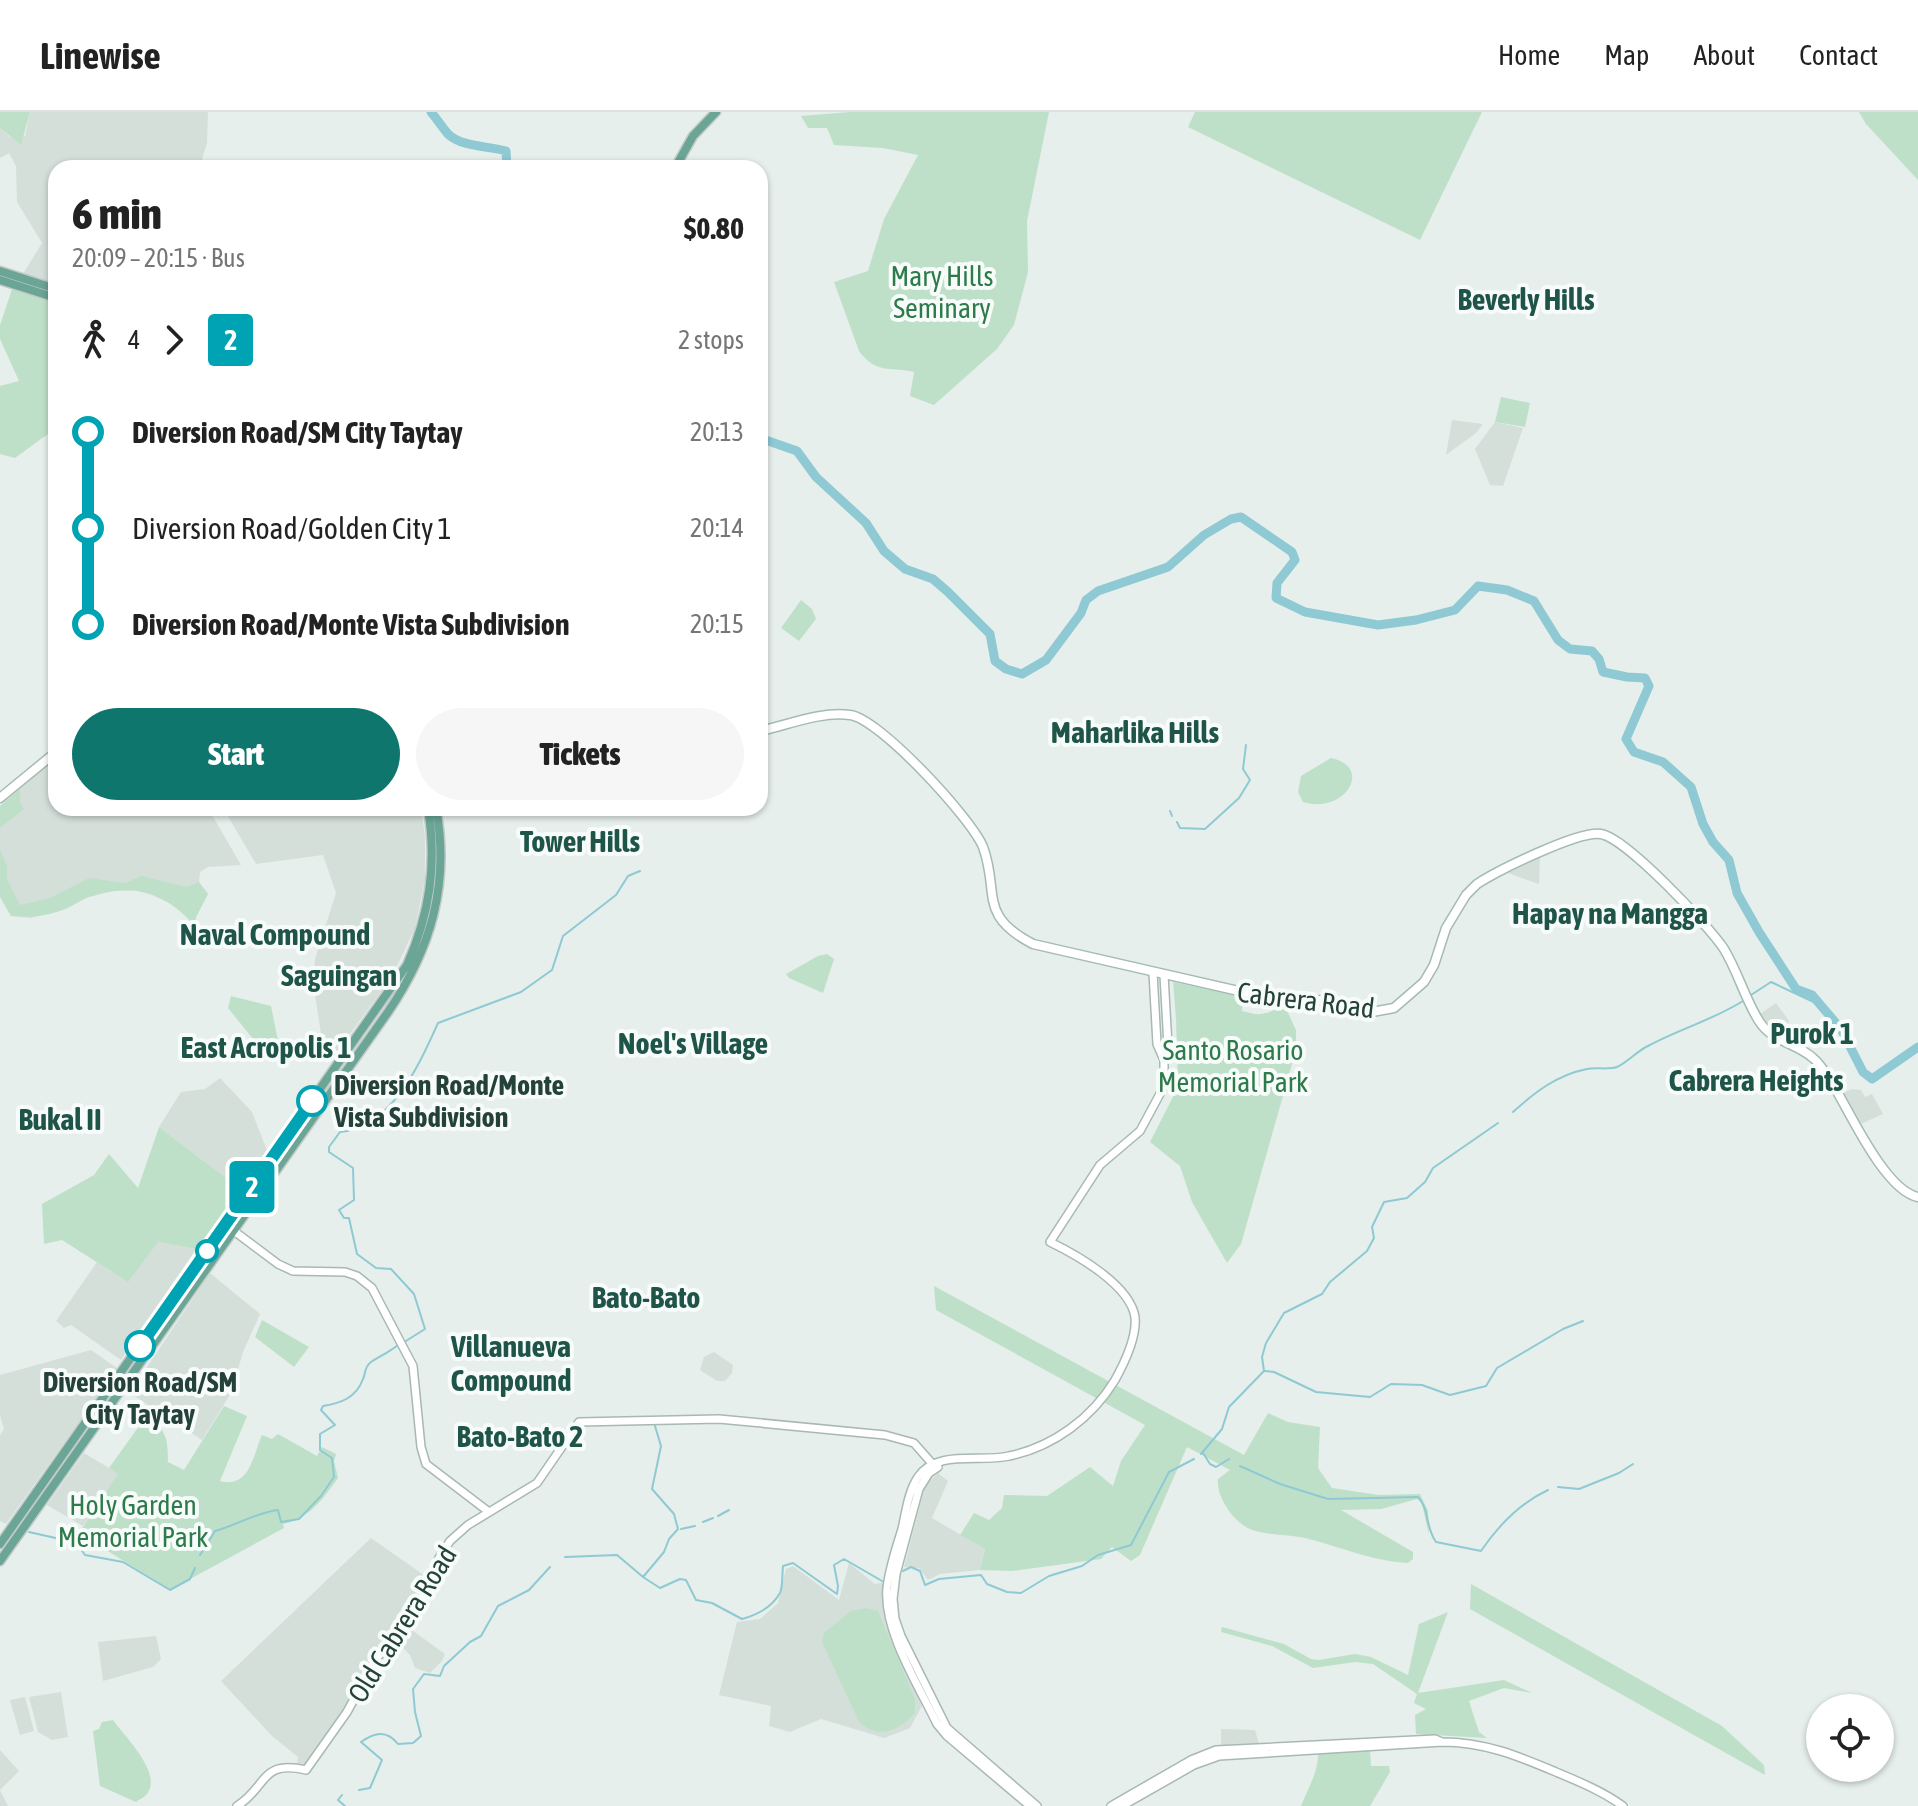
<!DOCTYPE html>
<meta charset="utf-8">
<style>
:root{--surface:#fff;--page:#f6f6f6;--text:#222;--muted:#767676;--line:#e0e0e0;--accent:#0f766e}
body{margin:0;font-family:"Asap Condensed",sans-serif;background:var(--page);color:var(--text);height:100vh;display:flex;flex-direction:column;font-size:30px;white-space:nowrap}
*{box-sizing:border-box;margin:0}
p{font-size:26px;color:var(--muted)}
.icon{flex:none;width:44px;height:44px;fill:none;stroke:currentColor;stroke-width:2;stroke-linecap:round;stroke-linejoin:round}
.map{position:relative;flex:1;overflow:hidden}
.drawer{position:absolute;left:48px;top:48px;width:720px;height:656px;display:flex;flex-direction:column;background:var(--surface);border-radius:24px;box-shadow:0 2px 6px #0004}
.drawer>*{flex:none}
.badge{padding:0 16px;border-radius:6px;font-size:28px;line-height:52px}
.controls{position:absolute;left:1806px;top:1582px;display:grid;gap:16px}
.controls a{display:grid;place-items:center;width:88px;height:88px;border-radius:50%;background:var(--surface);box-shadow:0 2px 6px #0004;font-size:40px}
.map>.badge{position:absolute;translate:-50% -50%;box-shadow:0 0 0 4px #fff}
.legs{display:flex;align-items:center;gap:12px;height:88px;padding:0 24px;font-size:26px}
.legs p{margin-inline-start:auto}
.summary{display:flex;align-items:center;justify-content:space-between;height:136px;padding:0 24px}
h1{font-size:44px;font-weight:800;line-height:60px}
.action{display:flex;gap:16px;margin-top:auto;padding:16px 24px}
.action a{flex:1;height:92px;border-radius:48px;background:var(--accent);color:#fff;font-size:32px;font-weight:800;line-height:92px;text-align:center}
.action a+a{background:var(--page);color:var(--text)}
ul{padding:0 24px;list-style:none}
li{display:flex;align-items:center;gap:28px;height:96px;font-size:30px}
li i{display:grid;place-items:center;width:12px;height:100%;margin:0 10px;background:currentColor}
li i::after{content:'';width:20px;height:20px;margin:-10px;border:6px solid;border-radius:50%;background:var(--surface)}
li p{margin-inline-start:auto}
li:first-child i{background:linear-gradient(#0000 50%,currentColor 0)}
li:last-child i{background:linear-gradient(currentColor 50%,#0000 0)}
header{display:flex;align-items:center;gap:48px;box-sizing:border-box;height:112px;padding:0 40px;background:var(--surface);border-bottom:2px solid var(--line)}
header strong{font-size:38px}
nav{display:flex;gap:44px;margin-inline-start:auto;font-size:28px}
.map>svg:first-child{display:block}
</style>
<header>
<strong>Linewise</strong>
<nav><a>Home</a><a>Map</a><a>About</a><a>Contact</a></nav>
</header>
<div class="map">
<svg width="1918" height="1694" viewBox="0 0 1918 1694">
<rect width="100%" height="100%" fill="#e6efeb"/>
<path fill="#d4dfda" d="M30 0H208L207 31 202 47 204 55 56 56V162L48 170 23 162 42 131 17 90 16 54 9 41 0 46V16L10 25 25 24Z
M1452 308 1483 312 1476 321 1446 343Z
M1495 310 1523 316 1503 374 1490 373 1475 337Z
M56 646V696H208L241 753 208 755 200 760 199 770 208 782 196 805 195 814 178 795 152 783 135 778 112 779 86 786 66 797 31 806 11 804 0 785V694Z
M223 696H421L425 724V768L415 816 400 848 383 877 333 945 321 922 313 870 315 847 336 781 323 743 256 752Z
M1540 746 1539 772 1508 761Z
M1776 891 1789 909 1781 923 1772 917 1760 902Z
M220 966 252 1000 268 1041 242 1078 159 1015 181 980 205 977Z
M1852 977 1861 978 1865 985 1872 982 1883 1002 1861 1012 1843 981Z
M137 1126 196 1137 121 1248 71 1213 64 1216 56 1209 97 1150 112 1160Z
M210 1161 260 1202 243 1240 231 1281 202 1328 130 1281 133 1274 114 1261 6 1412 0 1409V1323L4 1317 0 1303V1263L91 1238 137 1270Z
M714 1240 733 1253 732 1261 725 1269H717L700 1258 704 1245Z
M84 1341 119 1362 83 1414 47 1393Z
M938 1361 948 1369 932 1406 985 1437 980 1458 940 1462 928 1468 919 1456 904 1455 925 1374Z
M371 1426 428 1466 412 1496 347 1596 304 1655 297 1653 298 1645 272 1624 221 1569Z
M849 1451 875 1472 886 1470 885 1488 924 1590 910 1616 884 1626 821 1607 790 1620 769 1614 771 1594 719 1583 737 1510 760 1507 778 1491 786 1457 793 1454 839 1488Z
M409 1516 445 1542 442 1549 430 1561 415 1556 410 1543 397 1530Z
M156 1524 161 1547 153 1555 103 1569 98 1530Z
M61 1580 68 1625 52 1628 38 1620 29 1585Z
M25 1585 34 1619 20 1623 10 1588Z
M1221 1617 1255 1618 1259 1632 1221 1634Z
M0 1638 19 1659 0 1678 8 1694H0Z"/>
<path fill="#bfe0c8" d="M0 0H30L21 33 0 16Z
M850 0H1049L1027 109 1028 160 1014 213 997 237 934 293 910 284 914 260C889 254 877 263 859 239L834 170 868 159 884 107 918 43 883 36 834 33 827 16H808L801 4Z
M1195 0H1482L1420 128 1188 15Z
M1859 0H1918V68L1866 12Z
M12 177 56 191V316L15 346 0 342V274L19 269 0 227V213Z
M1501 285 1530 291 1525 315 1495 310Z
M801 488 812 497 816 507 799 529 781 516Z
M1331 646C1374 655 1345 703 1303 690L1298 680 1301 664Z
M20 677V691L24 697 0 716V694Z
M0 738 7 754V767L20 793 50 786 89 766 125 771 141 764 187 775 199 770 208 782 196 805 195 814C165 780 133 770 89 785 81 788 74 793 67 796 49 804 30 806 11 804L0 785Z
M827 842 834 847 823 881 789 866 786 862 818 844Z
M1173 870 1243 885 1242 899C1258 903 1261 904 1277 897L1278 893 1284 892 1296 918V938L1241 1132 1227 1151 1192 1090 1180 1054 1150 1030 1178 975 1176 906Z
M231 884 271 894 278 929 266 943 228 896Z
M159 1015 242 1078 196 1137 158 1130 128 1170 62 1128 44 1132 42 1092 94 1063 109 1042 138 1076Z
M934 1174 1244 1343 1268 1301 1288 1310 1320 1315 1318 1356 1332 1376 1379 1383 1420 1382 1428 1399 1429 1423 1421 1388 1417 1387 1381 1397 1341 1398 1413 1440V1447L1408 1451C1372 1449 1341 1435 1305 1426 1287 1422 1267 1424 1250 1417 1233 1410 1216 1384 1218 1367L1230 1358 1187 1335 1140 1443 1131 1449 1112 1435 1101 1447 1012 1459 980 1458 985 1437 960 1423 974 1401 989 1408 1002 1396 1004 1383 1047 1384 1090 1355 1113 1374 1121 1349 1145 1313 936 1198Z
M262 1208 309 1235 294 1255 255 1225Z
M224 1294 247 1304 220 1369C250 1377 253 1343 262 1323L272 1327 278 1322 317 1344 322 1335 336 1342 334 1349 338 1366C323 1387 309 1407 283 1412L284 1416 170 1478 79 1421 118 1362 109 1356 147 1303C166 1319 168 1325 168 1350L184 1358Z
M1471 1472 1722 1614 1764 1653 1765 1663 1470 1497Z
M866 1496 878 1499 915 1587V1601C899 1619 878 1628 859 1610L822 1530 824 1521 851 1499Z
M1448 1500 1418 1581 1504 1568 1532 1581 1504 1576 1469 1589 1479 1620 1487 1626 1416 1622 1415 1603 1426 1597 1414 1591 1417 1582 1373 1552 1355 1550 1313 1556 1272 1534 1221 1520 1222 1515 1284 1532 1311 1547 1319 1548 1355 1542 1371 1545 1408 1563 1419 1512Z
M113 1608C125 1625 163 1661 147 1682 144 1686 139 1687 136 1690L100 1674 93 1619 99 1617 102 1610Z
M1370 1637 1371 1654H1389L1390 1660 1370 1694H1301C1308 1676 1319 1659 1318 1640Z"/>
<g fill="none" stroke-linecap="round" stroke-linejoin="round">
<path stroke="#8ec9d4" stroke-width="2" d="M1170 699 1172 704
M1177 710 1180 716 1205 717 1239 686 1250 668 1243 657 1246 633
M1751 883 1771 870 1818 892
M1513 1000C1535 980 1557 963 1587 957 1596 955 1609 958 1617 955 1628 950 1637 939 1648 934 1679 917 1713 908 1743 889
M406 1229 425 1217 414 1182 391 1157 376 1156 357 1142 349 1106H344L339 1098 354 1088 353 1056 329 1040V1035L340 1020C392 1015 419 953 438 911L521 880 552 858 563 824 616 783 628 764 640 759
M1265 1259 1274 1260 1316 1280 1370 1285 1391 1272 1422 1273 1450 1283 1486 1274 1497 1256 1563 1217 1583 1209
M1203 1341 1210 1352 1216 1355 1229 1347
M1201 1342 1222 1317 1229 1295 1264 1259 1262 1245 1266 1231 1284 1201 1322 1182 1330 1170 1367 1139 1374 1126 1372 1115 1384 1090 1407 1086 1425 1070 1433 1056 1498 1011
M1240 1354 1280 1372 1328 1387 1418 1385C1430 1398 1425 1415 1436 1430L1481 1439C1498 1414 1520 1391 1548 1378
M1558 1375 1579 1377 1619 1361 1633 1352
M718 1404 729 1398
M703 1410 713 1406
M681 1417 695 1414
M29 1420 60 1427 82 1426 80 1436 85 1443 123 1450 170 1478 190 1467 195 1456
M200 1443 215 1419C237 1413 255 1401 278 1398L281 1410 299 1407 321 1384 334 1365 332 1346 320 1338V1322L335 1313 321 1298 323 1294C341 1291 356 1286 363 1267 366 1261 364 1255 371 1250 380 1244 388 1241 398 1233
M565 1445 617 1443 643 1465 664 1440 669 1427 678 1417 674 1402 652 1377 661 1334 655 1314
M903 1459 911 1455 920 1459 925 1473 939 1467 981 1463 987 1472 1007 1480 1021 1481 1049 1464 1082 1454 1098 1443 1131 1433 1169 1360 1194 1347
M643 1465 660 1476 680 1467 686 1468 696 1488 712 1491 742 1507C757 1503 772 1495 780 1481 783 1474 782 1463 783 1454L793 1451 837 1482 838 1474 834 1453 844 1447 882 1469
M359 1678 370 1676 382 1648 361 1630C375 1620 387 1618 398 1632L413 1631 421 1624 415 1600 413 1577 424 1562 440 1564 444 1554 470 1530 481 1524 498 1494 529 1478 550 1455
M342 1683 338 1688 345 1694"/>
<path stroke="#8ec9d4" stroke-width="9" d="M431 0C437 7 442 15 448 22 461 35 489 34 506 39L507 56
M760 326 797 339 816 365 866 411 884 439 905 457 933 467 948 480 990 522 995 549 1006 557 1022 562 1046 548 1081 501 1086 488 1098 479 1168 455 1204 423 1231 407 1241 405 1292 440 1295 448 1277 471 1276 486 1305 500 1378 513 1416 508 1455 498 1478 474 1507 478 1534 489 1558 528 1570 537 1592 539 1599 547 1603 560 1627 565 1645 566 1649 574 1626 627 1634 640 1663 650 1691 675 1703 712 1713 730 1729 748 1737 781 1759 820 1796 877 1812 883 1841 917 1863 960 1872 967 1918 935"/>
<defs>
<path id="tertiary" d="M1153 861 1157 932 1164 948
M226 1113 278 1152 293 1159 345 1160 357 1164 372 1176 413 1254 421 1335 426 1352 489 1400
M938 1355 929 1361 919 1377 896 1462 893 1487 895 1507 901 1524 947 1616 1037 1694
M237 1694C267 1676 260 1647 306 1658L347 1600 376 1547 402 1517 421 1488 439 1446 450 1429 468 1413 537 1371 579 1310 719 1307 885 1323 914 1331 936 1356
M1030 1694 947 1624 937 1612C919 1574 883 1519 887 1476 889 1457 896 1436 902 1417 906 1400 908 1380 918 1365 937 1337 980 1351 1009 1344 1053 1335 1092 1306 1115 1268 1125 1250 1137 1225 1135 1205 1130 1173 1077 1143 1050 1130L1100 1053 1140 1019 1161 980 1164 969V948L1168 934 1164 863
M1111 1694 1191 1648 1216 1638 1435 1627 1442 1630
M1122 1694 1194 1653 1219 1644 1442 1630C1485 1630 1518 1644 1556 1660 1580 1670 1602 1679 1623 1694"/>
<path id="secondary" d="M760 619C788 613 821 599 850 603 879 606 972 707 983 735 1000 781 977 803 1033 832L1287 890 1324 888 1372 900 1394 896 1424 870 1434 853 1446 816 1466 783 1477 772C1497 759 1579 718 1601 722 1626 726 1709 814 1724 837 1738 860 1745 887 1759 909 1771 929 1796 931 1813 946 1823 954 1828 966 1835 976 1851 1003 1886 1079 1918 1085
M0 686 56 640"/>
<path id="primary" d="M675 56 693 24 716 0
M0 159 56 177
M0 168 56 186
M0 1432 407 853C430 801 437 752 428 696
M0 1449 388 900C431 837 450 772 436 696"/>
</defs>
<use href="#tertiary" stroke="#a8b8b2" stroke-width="10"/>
<use href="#secondary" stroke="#a4bbb3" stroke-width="11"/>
<use href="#primary" stroke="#c2cac8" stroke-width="11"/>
<use href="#tertiary" stroke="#fff" stroke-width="7"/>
<use href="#secondary" stroke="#fff" stroke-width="8"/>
<use href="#primary" stroke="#6aa596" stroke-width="8"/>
</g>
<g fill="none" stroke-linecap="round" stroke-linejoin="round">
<defs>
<path id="line-1" d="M140 1234 312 989"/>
</defs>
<use href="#line-1" stroke="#fff" stroke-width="18"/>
<use href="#line-1" stroke="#00a3b4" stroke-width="12"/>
</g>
<g fill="#fff" stroke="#00a3b4" stroke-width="4">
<circle cx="312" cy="989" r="14"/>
<circle cx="207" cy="1139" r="10"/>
<circle cx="140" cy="1234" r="14"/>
</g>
<g text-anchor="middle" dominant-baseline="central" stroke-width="8" stroke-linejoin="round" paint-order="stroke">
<g font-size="28" fill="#2d7a4b" stroke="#f7fbf9">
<text x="942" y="164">Mary Hills<tspan x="942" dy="32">Seminary</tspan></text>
<text x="1233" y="938">Santo Rosario<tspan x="1233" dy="32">Memorial Park</tspan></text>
<text x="133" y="1393">Holy Garden<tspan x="133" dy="32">Memorial Park</tspan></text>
</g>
<g font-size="28" fill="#24423a" stroke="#f7fbf9">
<text transform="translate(1306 888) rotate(7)">Cabrera Road</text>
<text transform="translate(402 1512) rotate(-58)">Old Cabrera Road</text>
</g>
<g font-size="28" font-weight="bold" fill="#24423a" stroke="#f7fbf9" text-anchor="start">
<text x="334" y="973">Diversion Road/Monte<tspan x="334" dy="32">Vista Subdivision</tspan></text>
<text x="140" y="1270" text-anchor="middle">Diversion Road/SM<tspan x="140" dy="32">City Taytay</tspan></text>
</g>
<g font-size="30" font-weight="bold" fill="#1f5548" stroke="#f7fbf9">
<text x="1526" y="187">Beverly Hills</text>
<text x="1135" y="620">Maharlika Hills</text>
<text x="580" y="729">Tower Hills</text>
<text x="1610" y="801">Hapay na Mangga</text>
<text x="275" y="822">Naval Compound</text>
<text x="339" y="863">Saguingan</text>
<text x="1812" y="921">Purok 1</text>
<text x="693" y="931">Noel's Village</text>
<text x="266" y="935">East Acropolis 1</text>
<text x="1756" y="968">Cabrera Heights</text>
<text x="60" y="1007">Bukal II</text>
<text x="646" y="1185">Bato-Bato</text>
<text x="511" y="1234">Villanueva<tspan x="511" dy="34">Compound</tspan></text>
<text x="520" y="1324">Bato-Bato 2</text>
</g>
</g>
</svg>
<div class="controls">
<a><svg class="icon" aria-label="locate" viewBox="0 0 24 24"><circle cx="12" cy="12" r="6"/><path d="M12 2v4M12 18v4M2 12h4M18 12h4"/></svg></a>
</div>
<b class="badge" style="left:252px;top:1075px;background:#00a3b4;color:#fff">2</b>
<section class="drawer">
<div class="summary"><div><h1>6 min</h1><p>20:09 – 20:15 · Bus</p></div><b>$0.80</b></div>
<div class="legs"><svg class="icon" aria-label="walk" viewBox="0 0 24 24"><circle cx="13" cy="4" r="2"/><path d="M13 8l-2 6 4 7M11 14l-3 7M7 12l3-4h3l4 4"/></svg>4<svg class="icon" aria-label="forward" viewBox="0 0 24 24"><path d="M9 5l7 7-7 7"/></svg><b class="badge" style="background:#00a3b4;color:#fff">2</b><p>2 stops</p></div>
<ul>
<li><i style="color:#00a3b4"></i><b>Diversion Road/SM City Taytay</b><p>20:13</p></li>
<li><i style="color:#00a3b4"></i><span>Diversion Road/Golden City 1</span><p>20:14</p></li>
<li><i style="color:#00a3b4"></i><b>Diversion Road/Monte Vista Subdivision</b><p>20:15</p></li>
</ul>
<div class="action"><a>Start</a><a>Tickets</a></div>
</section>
</div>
